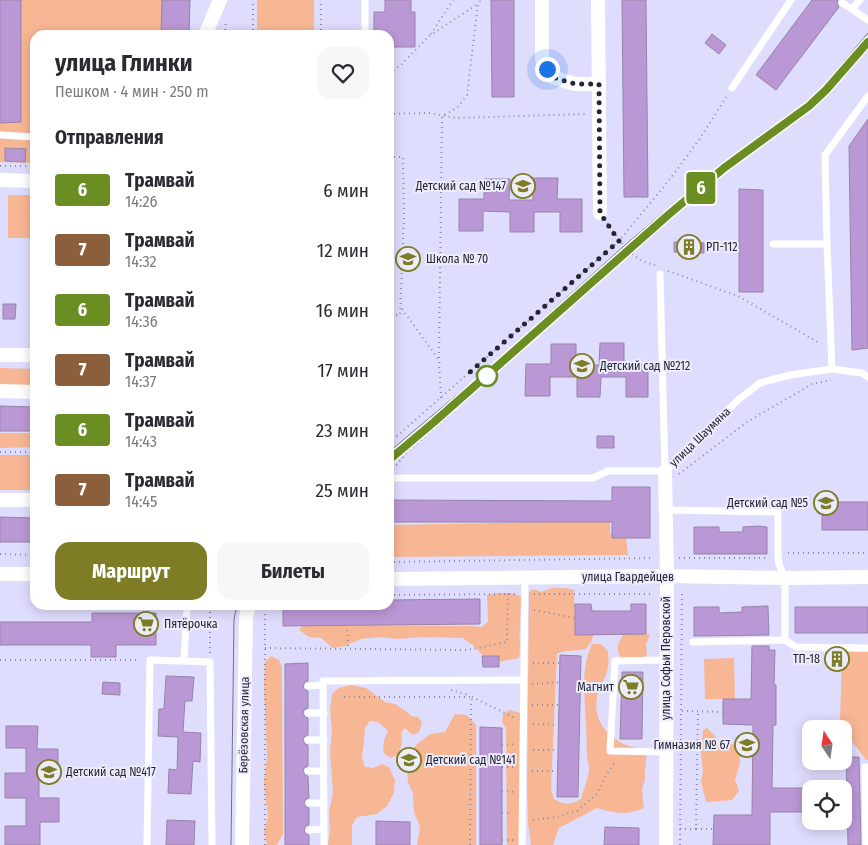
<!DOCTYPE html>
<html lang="ru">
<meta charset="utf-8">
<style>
:root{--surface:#fff;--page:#f7f7f7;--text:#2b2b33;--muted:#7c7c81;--accent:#7e7d25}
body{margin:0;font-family:"Fira Sans Condensed",sans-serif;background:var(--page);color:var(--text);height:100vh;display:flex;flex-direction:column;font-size:19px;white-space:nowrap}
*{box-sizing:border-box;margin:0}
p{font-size:16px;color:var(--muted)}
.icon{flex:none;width:28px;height:28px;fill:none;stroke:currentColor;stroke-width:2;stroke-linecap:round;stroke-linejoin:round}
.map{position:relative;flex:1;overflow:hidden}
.details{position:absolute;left:30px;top:30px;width:364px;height:580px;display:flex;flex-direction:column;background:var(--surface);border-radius:15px;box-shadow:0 2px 12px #0003}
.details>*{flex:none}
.badge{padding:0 10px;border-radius:4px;font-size:18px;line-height:32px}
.needle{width:32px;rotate:347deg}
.controls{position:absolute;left:802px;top:720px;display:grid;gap:10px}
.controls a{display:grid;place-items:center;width:50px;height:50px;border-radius:10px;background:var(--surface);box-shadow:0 2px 12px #0003;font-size:25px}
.you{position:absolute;width:25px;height:25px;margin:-12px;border:4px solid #fff;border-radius:50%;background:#1a73e8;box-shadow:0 0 0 8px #1a73e833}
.map>.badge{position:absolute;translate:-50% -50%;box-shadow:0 0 0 2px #fff}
h2{padding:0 25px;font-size:19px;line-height:45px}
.round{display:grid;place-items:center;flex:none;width:52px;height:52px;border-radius:15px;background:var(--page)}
.overview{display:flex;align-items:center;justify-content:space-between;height:85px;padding:0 25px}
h1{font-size:24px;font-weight:700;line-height:38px}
.primary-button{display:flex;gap:10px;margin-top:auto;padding:10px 25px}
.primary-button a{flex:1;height:58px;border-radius:15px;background:var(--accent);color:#fff;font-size:20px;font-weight:700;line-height:58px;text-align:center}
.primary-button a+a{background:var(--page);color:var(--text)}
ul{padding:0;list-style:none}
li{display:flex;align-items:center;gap:15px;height:60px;padding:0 25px}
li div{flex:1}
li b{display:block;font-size:19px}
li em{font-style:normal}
li .badge{min-width:55px;font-weight:700;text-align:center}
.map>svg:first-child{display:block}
</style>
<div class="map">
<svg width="868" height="845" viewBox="0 0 868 845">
<rect width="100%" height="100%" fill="#dfddfd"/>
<path fill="#f8b794" d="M0 0H190L189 35H35V163L0 162Z
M257 0H314V35H257Z
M8 195H35V238H8Z
M0 368 35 369V387H0Z
M0 433H35V447L0 448Z
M0 455H35V490H0Z
M610 521V534L626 538 628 555 389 557V525Z
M552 588H565L574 590 575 628 594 633 592 640 586 649C576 652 566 649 557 654L551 789 554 799C564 805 571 805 581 799 583 789 589 779 589 768 589 765 588 761 587 757 586 746 587 736 586 725 585 698 580 669 592 644H601L608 651C609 659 609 667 606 675 604 680 601 684 599 689 591 713 601 733 624 744 631 747 639 749 647 750L645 770V779L642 789 644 808C626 816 615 813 597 808L559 828 553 845H531L528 823 527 782 529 592 534 589 541 592Z
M497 593H511L521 596C521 607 520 618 520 629 519 639 521 648 519 658L499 662 483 656 475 647 463 638 420 637 398 639 379 637 361 639 345 646 333 648 321 638 309 637 299 630 301 627 307 625 470 626 481 627 488 622 487 595Z
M636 631 650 635 646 644 647 655 637 662H625C613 650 618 644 625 632Z
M842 652H868V760H866L840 725Z
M271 656 279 660 282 668 283 834 277 845H267L264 831 268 817 264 783 267 757 264 686 265 662Z
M734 658 735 699H705L704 659Z
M350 685 366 688 385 702 395 704 407 712 411 716 418 717 422 722 419 732 413 735 405 728 401 733 402 743 399 754 390 758 383 752 384 740 388 731 378 722 370 721 365 728 364 741 362 757 365 767 373 768 382 764 389 767 395 780 394 793 387 806 377 814 357 817 352 825V845H328L330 830 329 812 333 792 330 752 332 730 330 711 332 694 339 688Z
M510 710 520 713 519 845H507L506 728 502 722 503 714Z
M455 714 467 715 476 725V845H417L420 827 414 812 413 794 408 782 406 758 415 746 430 734 445 732Z
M707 728 716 737 718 744 730 742 739 749 740 764 735 780 739 791 732 800 706 802 701 782 703 771 701 754 703 730Z"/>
<path fill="#ba98d6" stroke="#9784a7" d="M0 0H21V122L0 123Z
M162 0H190L189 35H161Z
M385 0H411V12H415V47H389V35H374V12H385Z
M491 0H514V97H492Z
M622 0H646L648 197H624Z
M812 0H838L837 3 839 7 776 90 756 75Z
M712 34 726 45 719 54 705 43Z
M868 119V348L852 350 849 146Z
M5 148 26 149 25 162 5 161Z
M533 178H558L557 199H582V232H560V212H534V232H510V212L483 211V231H459V199H484V179H510L509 200H533Z
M739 189 763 190V292H739Z
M674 242 704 243V253L674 252Z
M3 304H16L15 319H3Z
M600 343H624V364L648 365V397H626V377H601L600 397H577V377H550V396H525L526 364H551V344H576V365H599Z
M0 406 35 407V431H0Z
M597 436H614V448H597Z
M612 487H650V538H612V522H389V500L612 501Z
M822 502H868V530H822Z
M0 517 35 518V542H0Z
M758 526 767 527V554H694V527H719V532H743V527Z
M480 599V624L283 626V605H389V600Z
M575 604H591L592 611H631V604H646V634L575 635Z
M768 606 769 635 694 636V607H719V613L742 612V607Z
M795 607H868V633H795Z
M92 613H156V645H116V657H91V645H0V622H92Z
M752 646H769V650H775L774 685H776V725H773L772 788H811V812H770V845H713L714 815H752L753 725 723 724V699H751Z
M832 653H843L842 669 831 668Z
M560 655 581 656 578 797H557Z
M482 656H499V667H483Z
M308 663V681L305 682 303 686 304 689 308 691V708L304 710 303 713 305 717 308 718V735L304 737 303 740 305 744 308 745V766L304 768 303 771 305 775 308 776 309 798 305 800 304 803 306 807 309 808V825L306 826 304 830 305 833 309 835V845H285V664Z
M622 672H643L642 739H620Z
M166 676 194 677 192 701H185L183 732 201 733 200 762 193 761 191 794 168 793 169 769 177 770 178 737 158 736 159 709H164Z
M103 682 120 683V695L102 694Z
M6 726H38L37 749H58V772L39 771V798H59V822H40V845H5V826H26V798H5V773H26V748H6Z
M480 727 502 728V845H480Z
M846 757H859L861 845H848Z
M167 820 195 821 194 845H166Z
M376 821 410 822V845H376Z
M605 827 639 828V845H604Z"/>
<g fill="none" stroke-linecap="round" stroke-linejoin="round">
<path stroke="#8d8ba4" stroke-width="2" stroke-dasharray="1 4" stroke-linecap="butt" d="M431 34 453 0
M225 35 226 20
M253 35V0
M321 35V0
M389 73 401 65 429 36 478 4
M389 114 429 113 456 118 586 114
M389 157H403L404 217 400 315H389
M0 166H35
M607 223 628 251 642 261 657 266
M668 271 738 296 821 344
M402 309 439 360
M441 398 439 360 442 116 457 108 467 95 478 4 481 0
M389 443 619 241 670 179 699 140 727 96
M0 452H35
M393 469 409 450 451 414
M679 474 747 422 812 384 831 380
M788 553H868
M0 554 35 555
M679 558H769
M389 562 654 558
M534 594H654
M389 595 516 594
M534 610 575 618
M347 625 348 649
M265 648 467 650 507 642 508 590
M210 653V605
M0 660H140
M533 663H560
M532 684 560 682
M451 690 468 695
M344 697H472L471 706 470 845
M472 697 515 718
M532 705H559
M682 711 723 712
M533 724 559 725
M502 745 515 744
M533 750H558
M502 767H515
M532 771H557
M502 791 515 792
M502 813H512
M533 820 556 817 577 811 597 794 606 775 616 761
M680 829H696L698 711
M696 829H713
M502 840H513
M265 845V612L266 605
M680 845 682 590"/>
<path stroke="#fff" stroke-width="7" d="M842 3 852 9 860 0
M852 9 868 20
M365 35V0
M732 88 791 0
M868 96 825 155 827 244 832 369 862 373 868 377
M0 135 35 137
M773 244H827
M660 274 665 471 738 400 760 383 790 375 832 369
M389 478H593L608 471H665
M666 510 778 512V556L779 564 785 578V640
M693 642 785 640 796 647 868 648
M184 661 187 605
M308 686 323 685
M308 713H324
M308 740H324
M666 752 610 751 615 661 666 660
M308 771H324
M309 803H324
M309 830 324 829
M147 845 150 660 210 662 212 845
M324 845 323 681 524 680
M522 845 525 577
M866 845 865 767H868"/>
<path stroke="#fff" stroke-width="14" d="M542 0V60L552 77 575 84H599
M598 0 600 213
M205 35 220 0
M0 180 35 181
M0 355H35
M0 391 35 392
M665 471 667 576 666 845
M0 500H35
M0 574H35
M389 579 667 576 785 578 868 577
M242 845 246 617 249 605"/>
<path stroke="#717085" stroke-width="1" d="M389 452 484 372 624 246 664 212 721 165 807 102 823 87 868 33
M231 845 234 619 237 605"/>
</g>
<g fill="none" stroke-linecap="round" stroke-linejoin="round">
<defs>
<path id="line" d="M389 460 434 422 667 216 724 168 809 106 826 90 868 42"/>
</defs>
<use href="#line" stroke="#fff" stroke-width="11"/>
<use href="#line" stroke="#6b8e23" stroke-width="8"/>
<path stroke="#252433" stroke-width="5" stroke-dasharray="0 9" d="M487 376 470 372 619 241 600 213 599 84H575L552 77 547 69"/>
</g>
<defs>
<symbol id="school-ring" viewBox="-11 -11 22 22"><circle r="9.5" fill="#edecfc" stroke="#7e7d25" stroke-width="1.5"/><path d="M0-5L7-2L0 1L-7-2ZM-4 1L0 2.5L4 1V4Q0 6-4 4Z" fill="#7e7d25"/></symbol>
<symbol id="building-ring" viewBox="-11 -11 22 22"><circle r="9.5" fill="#edecfc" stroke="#7e7d25" stroke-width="1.5"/><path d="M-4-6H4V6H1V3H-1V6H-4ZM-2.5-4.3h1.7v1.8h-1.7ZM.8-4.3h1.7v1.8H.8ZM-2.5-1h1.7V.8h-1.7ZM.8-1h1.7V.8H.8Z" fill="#7e7d25"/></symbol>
<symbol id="supermarket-ring" viewBox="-11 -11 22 22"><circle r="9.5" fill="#edecfc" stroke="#7e7d25" stroke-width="1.5"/><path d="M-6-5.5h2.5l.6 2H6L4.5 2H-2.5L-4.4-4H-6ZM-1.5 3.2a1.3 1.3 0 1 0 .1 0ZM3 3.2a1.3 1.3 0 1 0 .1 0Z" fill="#7e7d25"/></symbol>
</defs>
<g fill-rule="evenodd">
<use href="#school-ring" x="509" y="172" width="28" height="28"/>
<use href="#building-ring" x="675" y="233" width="28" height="28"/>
<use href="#school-ring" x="394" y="245" width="28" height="28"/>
<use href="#school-ring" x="568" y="352" width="28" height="28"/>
<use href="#school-ring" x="812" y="489" width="28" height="28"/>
<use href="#supermarket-ring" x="132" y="610" width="28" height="28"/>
<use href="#building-ring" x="823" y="645" width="28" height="28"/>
<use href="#supermarket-ring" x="617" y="673" width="28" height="28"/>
<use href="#school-ring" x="733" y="731" width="28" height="28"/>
<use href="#school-ring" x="395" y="746" width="28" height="28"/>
<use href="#school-ring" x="35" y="758" width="28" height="28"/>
</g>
<circle fill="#fff" stroke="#6b8e23" stroke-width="2.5" cx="487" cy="376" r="10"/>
<g text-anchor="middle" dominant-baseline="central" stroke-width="4" stroke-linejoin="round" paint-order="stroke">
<g font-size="12" fill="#252433" stroke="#edecfc" text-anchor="start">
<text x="506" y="186" text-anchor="end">Детский сад №147</text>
<text x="706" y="247">РП-112</text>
<text x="426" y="259">Школа № 70</text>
<text x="600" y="366">Детский сад №212</text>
<text x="808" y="503" text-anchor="end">Детский сад №5</text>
<text x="164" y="624">Пятёрочка</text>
<text x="820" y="659" text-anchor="end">ТП-18</text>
<text x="614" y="687" text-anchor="end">Магнит</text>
<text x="730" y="745" text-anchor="end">Гимназия № 67</text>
<text x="426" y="760">Детский сад №141</text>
<text x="66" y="772">Детский сад №417</text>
</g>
<g font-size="12" fill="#252433" stroke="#edecfc">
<text transform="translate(700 437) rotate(-44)">улица Шаумяна</text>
<text x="628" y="577">улица Гвардейцев</text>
<text transform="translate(666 658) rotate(-90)">улица Софьи Перовской</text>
<text transform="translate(244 725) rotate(-89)">Берёзовская улица</text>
</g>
</g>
</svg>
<div class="controls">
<a><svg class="needle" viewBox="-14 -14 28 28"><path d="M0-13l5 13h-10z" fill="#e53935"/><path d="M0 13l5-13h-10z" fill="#7c7c81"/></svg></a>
<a><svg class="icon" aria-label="locate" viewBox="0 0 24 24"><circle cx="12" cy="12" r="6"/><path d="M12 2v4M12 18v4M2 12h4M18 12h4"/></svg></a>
</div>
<div class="you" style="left:547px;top:69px"></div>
<b class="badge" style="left:701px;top:188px;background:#6b8e23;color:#fff">6</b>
<section class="details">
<div class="overview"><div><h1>улица Глинки</h1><p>Пешком · 4 мин · 250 m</p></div><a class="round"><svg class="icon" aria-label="heart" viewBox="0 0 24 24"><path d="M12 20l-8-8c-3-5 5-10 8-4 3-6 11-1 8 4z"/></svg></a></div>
<h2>Отправления</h2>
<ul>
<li><span class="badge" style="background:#6b8e23;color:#fff">6</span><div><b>Трамвай</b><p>14:26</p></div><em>6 мин</em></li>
<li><span class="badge" style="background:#8b5e3c;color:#fff">7</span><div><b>Трамвай</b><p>14:32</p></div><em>12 мин</em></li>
<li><span class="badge" style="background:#6b8e23;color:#fff">6</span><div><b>Трамвай</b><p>14:36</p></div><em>16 мин</em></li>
<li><span class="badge" style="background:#8b5e3c;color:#fff">7</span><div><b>Трамвай</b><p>14:37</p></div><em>17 мин</em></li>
<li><span class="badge" style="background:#6b8e23;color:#fff">6</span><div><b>Трамвай</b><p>14:43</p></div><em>23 мин</em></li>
<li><span class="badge" style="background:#8b5e3c;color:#fff">7</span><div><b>Трамвай</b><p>14:45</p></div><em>25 мин</em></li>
</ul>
<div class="primary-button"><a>Маршрут</a><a>Билеты</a></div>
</section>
</div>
